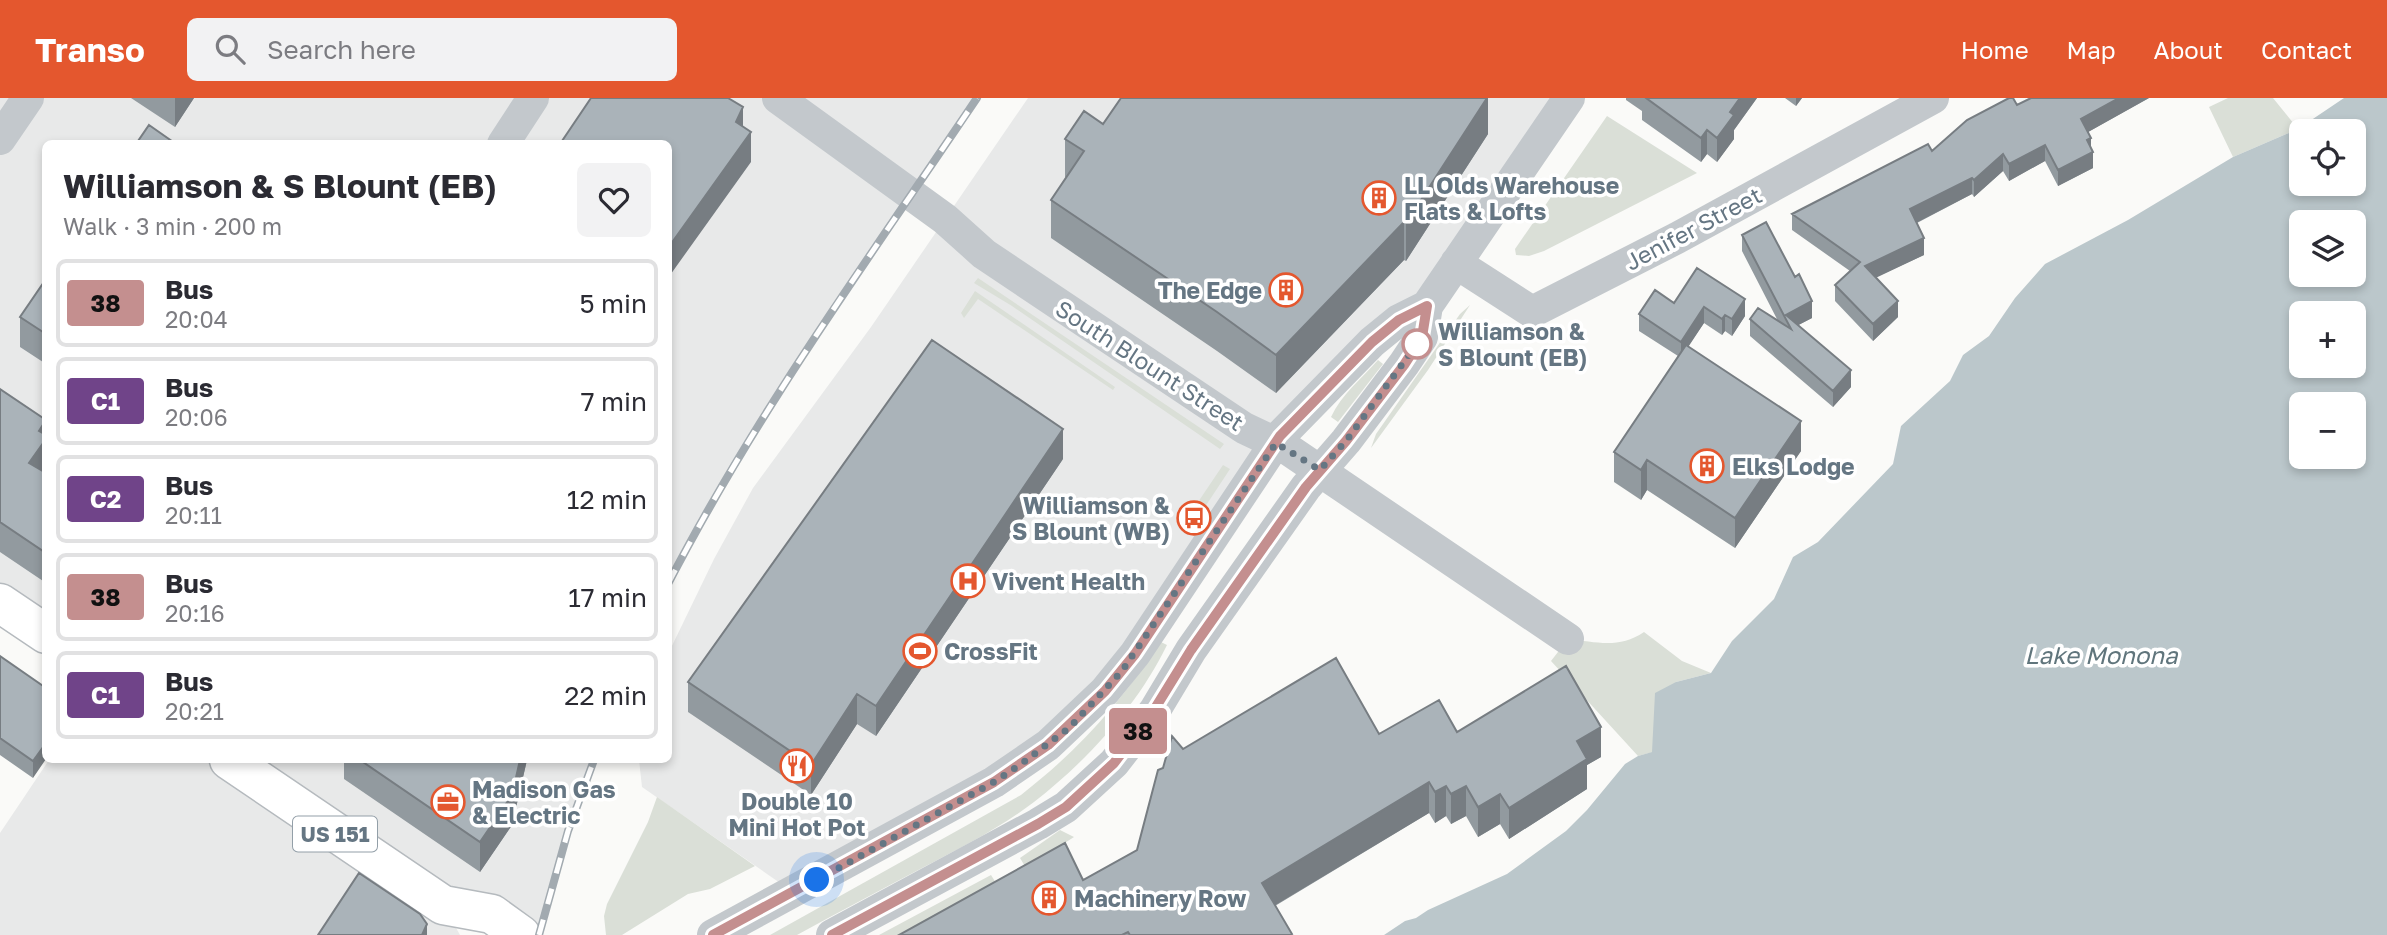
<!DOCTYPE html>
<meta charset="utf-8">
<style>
:root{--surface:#fff;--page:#f2f2f3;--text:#2b2b33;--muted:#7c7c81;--line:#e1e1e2;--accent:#e4572e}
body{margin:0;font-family:"Golos Text",sans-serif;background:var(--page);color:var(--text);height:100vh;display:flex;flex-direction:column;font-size:26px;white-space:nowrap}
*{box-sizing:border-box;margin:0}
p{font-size:23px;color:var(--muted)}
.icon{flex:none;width:38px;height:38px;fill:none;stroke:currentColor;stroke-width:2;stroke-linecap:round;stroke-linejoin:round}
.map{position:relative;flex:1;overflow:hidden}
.details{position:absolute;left:42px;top:42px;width:630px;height:623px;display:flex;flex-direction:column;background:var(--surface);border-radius:10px;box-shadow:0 4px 10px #0003}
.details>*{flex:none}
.badge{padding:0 14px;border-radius:5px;font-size:24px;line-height:46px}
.controls{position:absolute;left:2289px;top:21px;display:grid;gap:14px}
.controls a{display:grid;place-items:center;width:77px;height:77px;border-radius:10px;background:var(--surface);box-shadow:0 4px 10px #0003;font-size:35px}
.you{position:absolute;width:35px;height:35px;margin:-18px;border:5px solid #fff;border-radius:50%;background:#1a73e8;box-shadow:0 0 0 10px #1a73e833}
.map>.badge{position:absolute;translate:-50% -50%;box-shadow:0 0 0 4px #fff}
.round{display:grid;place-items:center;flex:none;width:74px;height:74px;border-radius:10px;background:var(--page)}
.overview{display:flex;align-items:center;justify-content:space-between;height:119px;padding:0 21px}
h1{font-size:33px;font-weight:700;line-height:52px}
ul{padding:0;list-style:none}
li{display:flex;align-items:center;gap:21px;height:88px;margin:0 14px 10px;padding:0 7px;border:4px solid var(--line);border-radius:10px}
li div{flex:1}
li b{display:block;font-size:26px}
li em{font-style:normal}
li .badge{min-width:77px;font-weight:700;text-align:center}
header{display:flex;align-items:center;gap:42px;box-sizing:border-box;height:98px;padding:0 35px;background:var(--accent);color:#fff}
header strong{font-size:33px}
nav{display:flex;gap:38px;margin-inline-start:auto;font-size:24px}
.search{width:490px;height:63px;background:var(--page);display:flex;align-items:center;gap:18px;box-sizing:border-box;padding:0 24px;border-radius:10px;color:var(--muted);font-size:26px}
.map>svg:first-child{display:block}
</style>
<header>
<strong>Transo</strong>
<div class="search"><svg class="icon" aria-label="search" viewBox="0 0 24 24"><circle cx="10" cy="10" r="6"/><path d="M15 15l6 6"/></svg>Search here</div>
<nav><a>Home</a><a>Map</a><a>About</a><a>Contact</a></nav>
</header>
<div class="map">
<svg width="2387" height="837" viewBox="0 0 2387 837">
<rect width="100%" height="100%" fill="#fafaf8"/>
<path fill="#e8e9e9" d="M0 0H975L932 67 782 289 738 360 669 486 668 46H46L45 536 0 505Z
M1028 0H1569L1427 208 1372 244 1069 630 793 794 642 689 639 662H668L669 554 714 461 753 390 871 229Z
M49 662H594L568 733 539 837 444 808 460 837H0V735Z"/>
<path fill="#dadfd7" d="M2228 0H2273L2298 31 2233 59 2209 9Z
M1607 18 1697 75 1544 153 1529 158 1516 157 1515 151Z
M978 180 1224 346 1220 351 1012 208 974 185Z
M975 193 1115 289 1113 292 978 201 964 220 961 215Z
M1470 207 1428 272 1371 350 1376 336 1460 216Z
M1378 262 1383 266 1338 324 1331 319C1341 297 1362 280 1378 262Z
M1223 367 1230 371 1201 415 1194 410Z
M1644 534 1682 563 1711 575 1676 584 1653 654 1638 658 1551 563 1568 541C1597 544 1619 551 1644 534Z
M1161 544 1167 547C1138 607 1087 663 1034 704 1000 730 962 749 924 769 882 791 839 814 797 837H770L1021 697C1082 649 1117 608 1161 544Z
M657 699 755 768 710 791 688 796 622 837H606L604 818 607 806 648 724Z
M1060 732 1074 739 1026 770 1020 760Z
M991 777 996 785 903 837H879Z"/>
<path fill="#bbc7cb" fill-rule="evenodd" d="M2344 0H2387V837H1384L1405 823 1416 820 1428 812 1507 776 1566 733 1587 712 1625 666 1638 658 1652 654 1655 595 1676 584 1711 575 1732 543 1774 501 1793 459 1818 444 1893 366 1901 328 1950 283 1963 257 1989 238 2015 200 2045 166 2128 122 2233 59 2298 31ZM2301 33H2354V86H2301ZM2301 124H2354V177H2301ZM2301 215H2354V268H2301ZM2301 306H2354V359H2301Z"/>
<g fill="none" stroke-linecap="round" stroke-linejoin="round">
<defs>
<path id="major" d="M0 505 46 536
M229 662 443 807 492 816 521 837"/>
</defs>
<use href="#major" stroke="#b5babe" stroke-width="41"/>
<path stroke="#c3c8cc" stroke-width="32" d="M778 0 945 121 984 156 1244 330 1286 350 1568 541
M0 41 28 0
M503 46 533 0
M1456 165 1532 214 1677 140 1933 0
M713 837 994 684 1048 647 1105 593 1135 556 1280 338 1372 244 1399 222 1427 208
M832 837 1038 726 1066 709 1114 665 1155 612 1191 552 1306 389 1346 343 1404 266 1422 239 1427 208 1569 0"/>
<use href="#major" stroke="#fff" stroke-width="38"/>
<defs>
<path id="rail" d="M668 486C756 315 870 159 977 0
M539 837 568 733 594 662"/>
</defs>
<use href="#rail" stroke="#a2aab0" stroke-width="8"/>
<use href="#rail" stroke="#fff" stroke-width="5" stroke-dasharray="16" stroke-linecap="butt"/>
</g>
<path fill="#929a9f" d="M131 0H194L175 29Z
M1488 0V36L1406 163 1404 162 1276 295 1217 253 1051 140V102L1066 79H1065V41L1103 26Z
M1626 0H1757L1734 32V41L1717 64 1707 56 1701 64 1642 22V13L1626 2Z
M1785 0H1802L1796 8Z
M2031 0H2149L2088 34 2093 70 2058 88 2045 63 2009 83 2003 73 1974 99 1972 96 1917 125 1924 157 1876 179 1898 219 1873 243 1835 203V187L1850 173 1792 132V116L1932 53Z
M1742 137 1812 220 1798 227 1851 289 1833 309 1750 238V221L1778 223 1742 153Z
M1697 170 1745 218 1732 238 1725 233 1722 237 1704 225 1688 248 1801 353 1735 450 1647 392 1641 402 1614 384V354L1678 258 1639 233V216L1674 205Z
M46 181V266L20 249V219Z
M0 291 43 374 46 375V485L0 454Z
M1063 361 876 638 857 626 811 697 688 614V584Z
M0 558 46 590 33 680 0 657Z
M1457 634 1601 659 1587 667V691L1509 741 1500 726 1478 739 1466 718 1451 726 1446 718 1435 725 1429 715 1275 808 1292 837H899L1083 782 1137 752 1163 670 1183 651 1379 636Z
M344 662H527L512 727 480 774 344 681Z"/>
<path fill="#777d82" d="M175 0H194L175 29Z
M1487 0H1488V36L1406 163V125Z
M1740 0H1757L1734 32V41L1717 64V40L1730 14Z
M1796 0H1802L1796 8Z
M2119 0H2149L2081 38V21Z
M743 9V39L736 24Z
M1707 32V56L1701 64V40Z
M751 34V64L668 180V150Z
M2091 40V55L2093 54V70L2058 88V72L2087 42Z
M2045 47V63L2009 83V66Z
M2003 56V73L1974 99V82Z
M1972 80V96L1910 128V111Z
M1404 124V162L1276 295V257Z
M1924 140V157L1865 185V168Z
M1745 201V218L1732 238V221Z
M1812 203V220L1791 231 1786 217Z
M1898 203V219L1873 243V226Z
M1704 209V225L1681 260V244Z
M1725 217V233L1722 237V221Z
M1851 272V289L1833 309V293Z
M46 323V371L29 395V365L39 333Z
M1801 323V353L1735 450V420Z
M1063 331V361L876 638V608Z
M1647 362V392L1641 402V372Z
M857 596V626L811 697V667Z
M1601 629V659L1587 667V691L1509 741V710L1577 643Z
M46 645V661L33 680V663Z
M520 662H527L512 727 480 774V744Z
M1429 684V715L1262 815V785Z
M1446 688V718L1435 725V694Z
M1466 688V718L1451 726V696Z
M1500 696V726L1478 739V709Z
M427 826V837H422Z"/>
<path fill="#aab3b9" stroke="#777d82" stroke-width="2" d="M591 0H728L743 9 736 24 751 34 668 150V46H560Z
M1121 0H1487L1406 125 1404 124 1276 257 1217 214 1051 102 1084 53 1065 41 1084 13 1103 26Z
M1646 0H1740L1730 14 1734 17 1717 40 1707 32 1701 40Z
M2009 0H2013L2017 7 2031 0H2119L2081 21 2091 40 2087 42 2093 54 2058 72 2045 47 2009 66 2003 56 1974 82 1972 80 1910 111 1924 140 1865 168 1898 203 1873 226 1835 187 1860 164 1792 116 1928 46 1932 53 1967 22Z
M149 27 176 46H136Z
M1766 124 1795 179 1799 176 1812 203 1786 217 1851 272 1833 293 1750 221 1758 210 1791 231 1742 137Z
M1697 170 1745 201 1732 221 1725 217 1722 221 1704 209 1681 244 1639 216 1655 192 1674 205Z
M46 181V236L20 219Z
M932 242 1063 331 876 608 857 596 811 667 688 584Z
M1686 247 1801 323 1735 420 1647 362 1641 372 1614 354Z
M0 291 46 322 39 333 46 337V341L29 365 46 375V455L0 424Z
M0 558 46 590V645L33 663 0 640Z
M1336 560 1379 636 1439 602 1457 634 1566 568 1601 629 1577 643 1587 661 1509 710 1500 696 1478 709 1466 688 1451 696 1446 688 1435 694 1429 684 1262 785 1292 836 1290 837H1130L1128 834 1122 837H899L1065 745 1083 782 1137 752 1158 672 1163 670 1172 638 1183 651Z
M360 662H520L512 697 480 744Z
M359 775 420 816 427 826 422 837H318Z"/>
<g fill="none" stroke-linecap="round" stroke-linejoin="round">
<defs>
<path id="line" d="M713 837 994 684 1048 647 1105 593 1135 556 1280 338 1372 244 1399 222 1427 208 1422 239 1404 267 1346 343 1306 389 1191 552 1154 612 1114 665 1066 709 1038 726 832 837"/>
</defs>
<use href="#line" stroke="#fff" stroke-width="16"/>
<use href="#line" stroke="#c48f8f" stroke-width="10"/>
<path stroke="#657683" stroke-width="7" stroke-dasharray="0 12.6" d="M817 782 994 684 1021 666 1069 630 1122 573 1276 345 1320 372 1346 343 1417 246"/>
</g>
<defs>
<symbol id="building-ring" viewBox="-11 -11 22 22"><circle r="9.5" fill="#fff" stroke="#e4572e" stroke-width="1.5"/><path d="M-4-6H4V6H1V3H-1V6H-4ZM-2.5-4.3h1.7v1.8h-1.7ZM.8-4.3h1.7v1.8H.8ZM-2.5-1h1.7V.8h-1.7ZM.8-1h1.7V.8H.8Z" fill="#e4572e"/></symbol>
<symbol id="bus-ring" viewBox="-11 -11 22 22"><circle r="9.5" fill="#fff" stroke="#e4572e" stroke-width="1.5"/><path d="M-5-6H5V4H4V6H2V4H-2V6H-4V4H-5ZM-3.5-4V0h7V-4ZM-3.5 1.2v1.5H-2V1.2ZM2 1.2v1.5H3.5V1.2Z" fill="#e4572e"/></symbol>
<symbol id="hospital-ring" viewBox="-11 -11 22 22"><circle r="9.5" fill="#fff" stroke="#e4572e" stroke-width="1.5"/><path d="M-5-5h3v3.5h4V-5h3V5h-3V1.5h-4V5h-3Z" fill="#e4572e"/></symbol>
<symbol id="stadium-ring" viewBox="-11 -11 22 22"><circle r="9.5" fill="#fff" stroke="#e4572e" stroke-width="1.5"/><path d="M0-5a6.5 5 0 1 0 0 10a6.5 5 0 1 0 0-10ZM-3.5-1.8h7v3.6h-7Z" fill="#e4572e"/></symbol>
<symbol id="restaurant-ring" viewBox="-11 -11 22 22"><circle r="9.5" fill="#fff" stroke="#e4572e" stroke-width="1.5"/><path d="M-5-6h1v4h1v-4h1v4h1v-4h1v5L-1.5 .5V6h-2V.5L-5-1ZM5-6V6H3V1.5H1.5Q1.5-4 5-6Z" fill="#e4572e"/></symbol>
<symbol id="office-ring" viewBox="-11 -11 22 22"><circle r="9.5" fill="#fff" stroke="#e4572e" stroke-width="1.5"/><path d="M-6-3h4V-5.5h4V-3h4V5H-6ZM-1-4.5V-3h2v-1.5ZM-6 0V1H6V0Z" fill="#e4572e"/></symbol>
</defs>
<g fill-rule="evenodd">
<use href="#building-ring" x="1360" y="81" width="38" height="38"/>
<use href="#building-ring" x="1267" y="173" width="38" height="38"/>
<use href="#building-ring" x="1688" y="349" width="38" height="38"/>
<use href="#bus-ring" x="1175" y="401" width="38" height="38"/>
<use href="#hospital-ring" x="949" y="464" width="38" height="38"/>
<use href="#stadium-ring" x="901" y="534" width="38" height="38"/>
<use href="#restaurant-ring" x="778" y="649" width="38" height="38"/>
<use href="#office-ring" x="429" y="685" width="38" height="38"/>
<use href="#building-ring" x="1030" y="781" width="38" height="38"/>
</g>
<circle fill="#fff" stroke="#c48f8f" stroke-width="3.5" cx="1417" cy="246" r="14"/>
<g text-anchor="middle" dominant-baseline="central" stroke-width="7" stroke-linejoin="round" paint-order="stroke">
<rect fill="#fff" stroke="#939fa8" stroke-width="2" x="293" y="718.5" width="84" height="35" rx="5"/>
<g font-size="21" font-weight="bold" fill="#657683">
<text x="335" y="736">US 151</text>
</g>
<g font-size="23" font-weight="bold" fill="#657683" stroke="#fff" text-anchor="start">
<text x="1404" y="87">LL Olds Warehouse<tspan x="1404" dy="26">Flats &amp; Lofts</tspan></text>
<text x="1262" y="192" text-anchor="end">The Edge</text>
<text x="1732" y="368">Elks Lodge</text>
<text x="1170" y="407" text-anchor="end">Williamson &amp;<tspan x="1170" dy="26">S Blount (WB)</tspan></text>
<text x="992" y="483">Vivent Health</text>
<text x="944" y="553">CrossFit</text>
<text x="472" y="691">Madison Gas<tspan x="472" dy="26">&amp; Electric</tspan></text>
<text x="797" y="703" text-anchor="middle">Double 10<tspan x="797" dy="26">Mini Hot Pot</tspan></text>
<text x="1074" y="800">Machinery Row</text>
</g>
<g font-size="23" fill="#657683" stroke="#fff">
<text transform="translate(1693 130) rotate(-28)">Jenifer Street</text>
<text transform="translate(1150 267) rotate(33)">South Blount Street</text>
</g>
<g font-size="23" font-weight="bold" fill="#657683" stroke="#fff" text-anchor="start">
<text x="1438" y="233">Williamson &amp;<tspan x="1438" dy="26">S Blount (EB)</tspan></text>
</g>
<g font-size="24" font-style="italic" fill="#60757c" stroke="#fff">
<text x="2101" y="556">Lake Monona</text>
</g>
</g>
</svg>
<div class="controls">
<a><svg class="icon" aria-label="locate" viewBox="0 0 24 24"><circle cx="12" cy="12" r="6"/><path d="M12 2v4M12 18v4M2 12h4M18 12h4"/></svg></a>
<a><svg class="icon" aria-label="layers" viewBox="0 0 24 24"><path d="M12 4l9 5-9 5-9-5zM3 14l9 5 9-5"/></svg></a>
<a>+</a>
<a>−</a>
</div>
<div class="you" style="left:817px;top:782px"></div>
<b class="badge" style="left:1138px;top:633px;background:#c48f8f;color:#111">38</b>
<section class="details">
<div class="overview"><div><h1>Williamson &amp; S Blount (EB)</h1><p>Walk · 3 min · 200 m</p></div><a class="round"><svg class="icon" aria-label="heart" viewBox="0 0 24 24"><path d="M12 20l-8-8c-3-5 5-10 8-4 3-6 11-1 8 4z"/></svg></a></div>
<ul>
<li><span class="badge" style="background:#c48f8f;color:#111">38</span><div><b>Bus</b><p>20:04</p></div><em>5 min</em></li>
<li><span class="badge" style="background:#704489;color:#fff">C1</span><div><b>Bus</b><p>20:06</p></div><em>7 min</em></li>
<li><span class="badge" style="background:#704489;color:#fff">C2</span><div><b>Bus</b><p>20:11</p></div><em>12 min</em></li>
<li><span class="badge" style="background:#c48f8f;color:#111">38</span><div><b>Bus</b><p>20:16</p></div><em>17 min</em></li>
<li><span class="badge" style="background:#704489;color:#fff">C1</span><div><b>Bus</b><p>20:21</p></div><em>22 min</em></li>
</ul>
</section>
</div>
